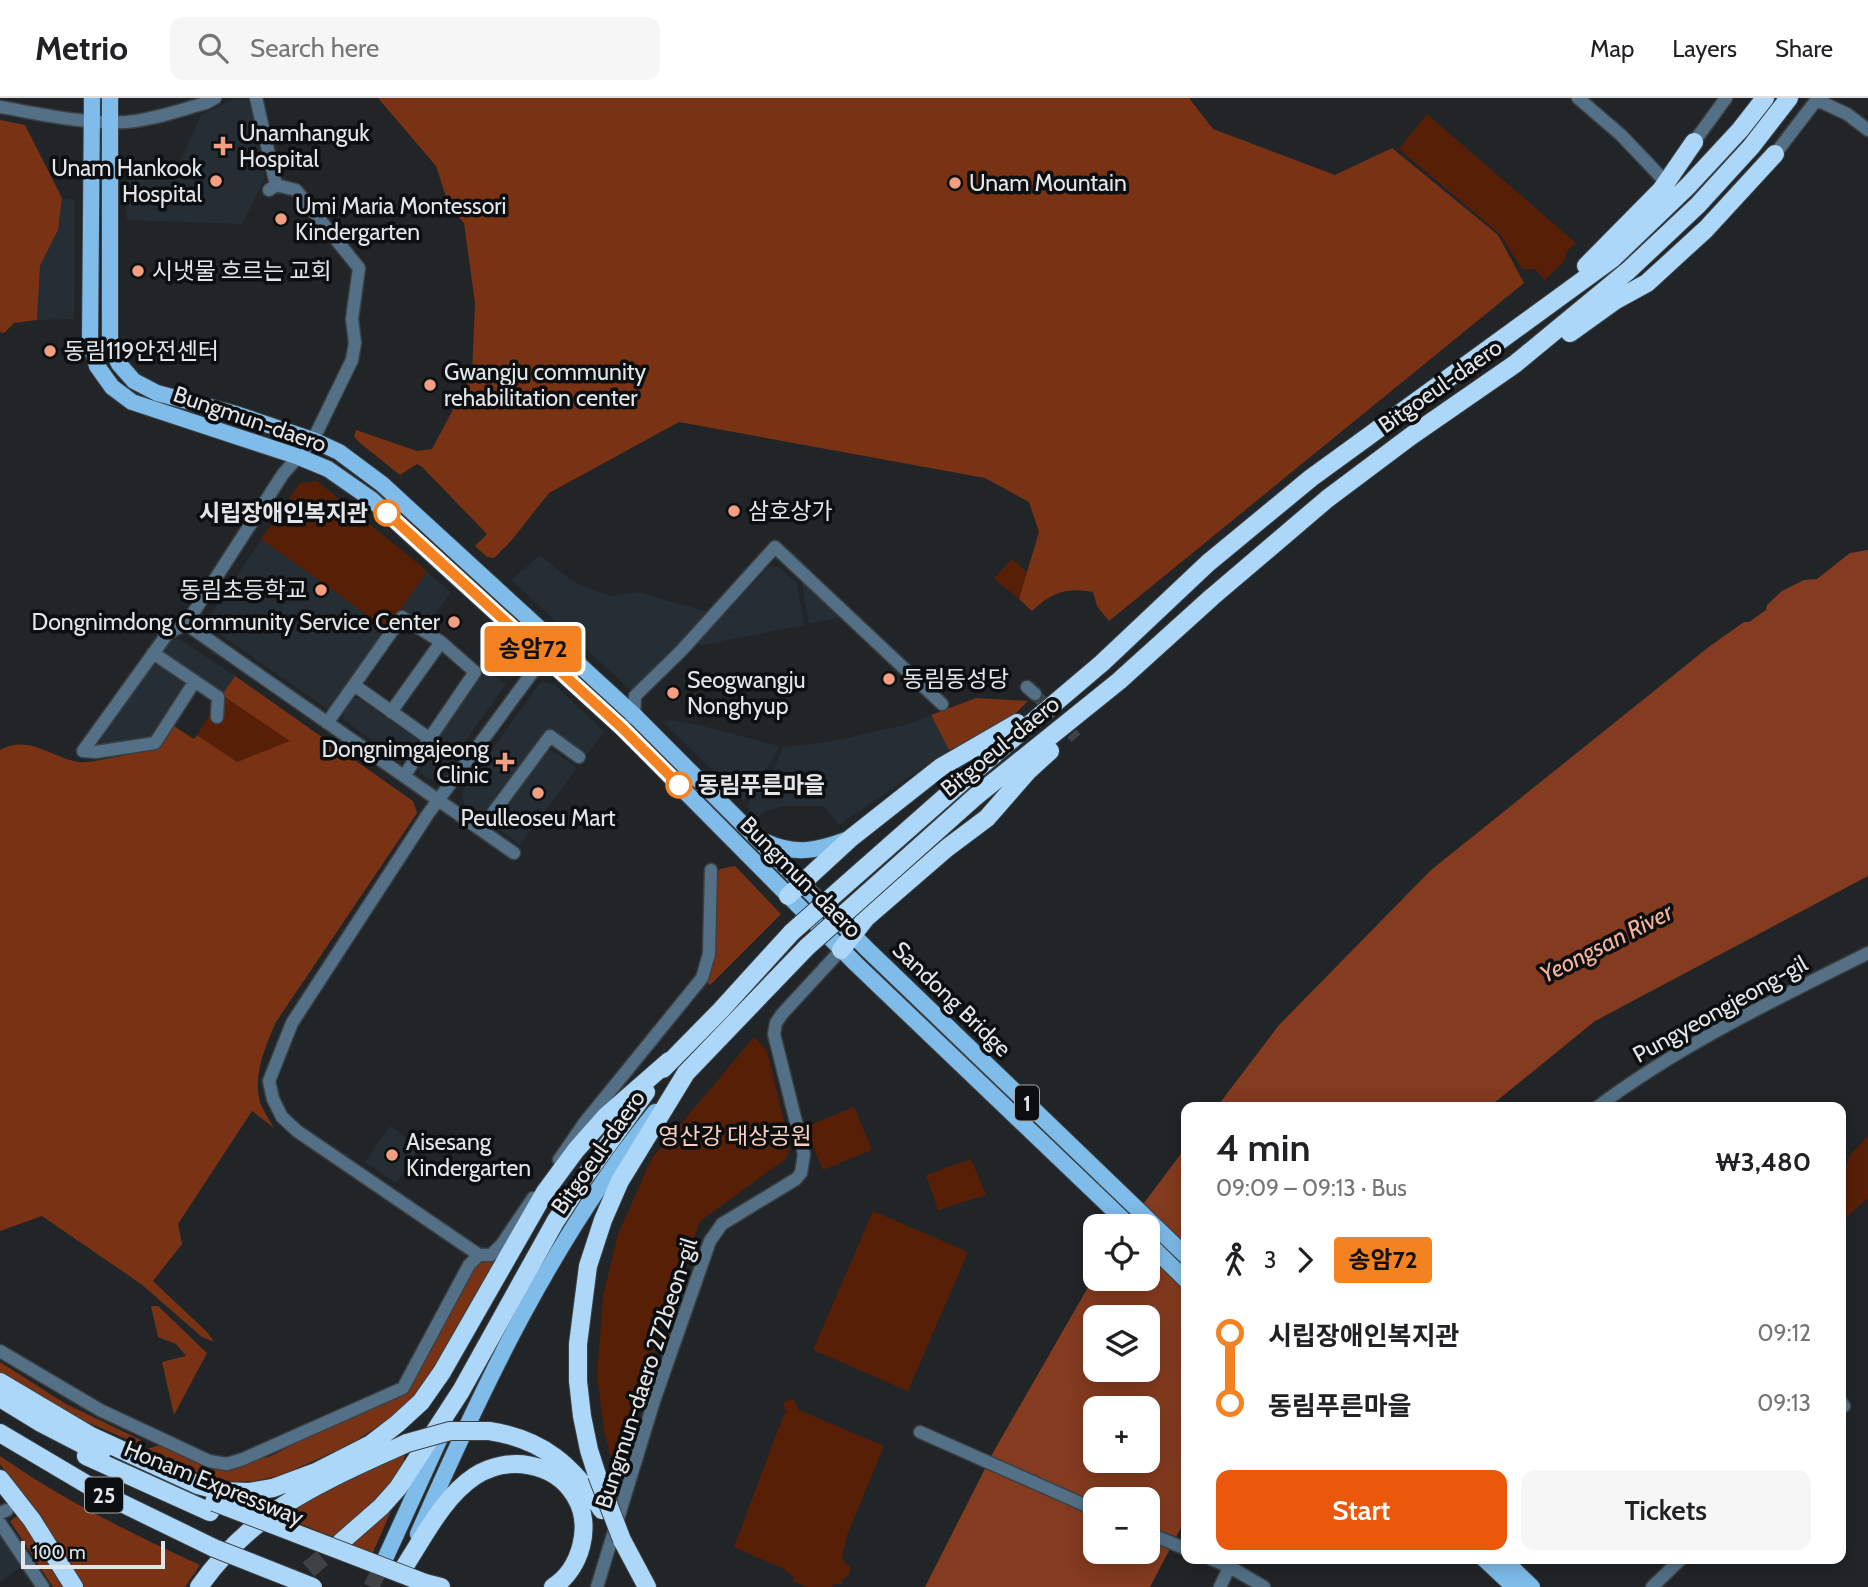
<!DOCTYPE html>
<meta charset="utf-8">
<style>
:root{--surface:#fff;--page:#f6f6f6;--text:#202124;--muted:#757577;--line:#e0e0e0;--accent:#ea580c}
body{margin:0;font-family:Cabin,"Noto Sans KR",sans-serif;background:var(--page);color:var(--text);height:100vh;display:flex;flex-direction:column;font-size:26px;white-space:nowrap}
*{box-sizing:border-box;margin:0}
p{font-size:23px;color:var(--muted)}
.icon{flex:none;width:38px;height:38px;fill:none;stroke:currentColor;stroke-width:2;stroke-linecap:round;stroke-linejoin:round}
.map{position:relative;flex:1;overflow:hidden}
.side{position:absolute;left:1181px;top:1004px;width:665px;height:462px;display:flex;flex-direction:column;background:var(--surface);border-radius:14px;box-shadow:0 4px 18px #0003}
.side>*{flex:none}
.badge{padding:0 14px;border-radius:5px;font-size:24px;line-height:46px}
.fabs{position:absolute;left:1083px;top:1116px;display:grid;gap:14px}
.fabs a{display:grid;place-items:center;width:77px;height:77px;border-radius:14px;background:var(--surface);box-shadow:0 4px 18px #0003;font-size:35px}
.scale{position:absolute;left:21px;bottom:18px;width:144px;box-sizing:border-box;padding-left:7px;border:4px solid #e3e6e8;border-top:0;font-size:19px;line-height:24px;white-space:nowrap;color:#e3e6e8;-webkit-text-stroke:5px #0c0e0f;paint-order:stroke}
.map>.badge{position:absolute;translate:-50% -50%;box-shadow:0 0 0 4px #fff}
.legs{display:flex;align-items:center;gap:10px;height:77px;padding:0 35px;font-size:23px}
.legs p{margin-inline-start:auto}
.headline{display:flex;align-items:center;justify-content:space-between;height:119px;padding:0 35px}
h1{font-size:38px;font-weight:600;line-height:52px}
.cta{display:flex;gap:14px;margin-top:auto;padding:14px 35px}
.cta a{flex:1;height:80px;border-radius:14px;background:var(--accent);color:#fff;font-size:28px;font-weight:600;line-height:80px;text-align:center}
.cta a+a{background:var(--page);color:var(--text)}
ul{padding:0 35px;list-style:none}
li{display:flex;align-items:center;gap:24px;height:70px;font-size:26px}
li i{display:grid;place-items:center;width:10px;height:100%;margin:0 9px;background:currentColor}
li i::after{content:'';width:18px;height:18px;margin:-9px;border:5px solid;border-radius:50%;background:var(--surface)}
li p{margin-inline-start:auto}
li:first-child i{background:linear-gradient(#0000 50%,currentColor 0)}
li:last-child i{background:linear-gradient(currentColor 50%,#0000 0)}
header{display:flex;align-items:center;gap:42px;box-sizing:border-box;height:98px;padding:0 35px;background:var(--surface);border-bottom:2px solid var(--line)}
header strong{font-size:33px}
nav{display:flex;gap:38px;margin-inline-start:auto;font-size:24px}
.search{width:490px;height:63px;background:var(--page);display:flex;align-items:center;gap:18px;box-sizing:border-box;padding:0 24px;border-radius:14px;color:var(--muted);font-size:26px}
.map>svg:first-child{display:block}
</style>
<header>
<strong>Metrio</strong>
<div class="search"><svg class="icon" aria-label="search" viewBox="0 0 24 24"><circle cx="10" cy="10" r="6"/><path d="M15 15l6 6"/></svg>Search here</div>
<nav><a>Map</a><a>Layers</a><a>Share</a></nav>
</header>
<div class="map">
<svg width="1868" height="1489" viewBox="0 0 1868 1489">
<rect width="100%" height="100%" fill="#212528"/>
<path fill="#252e35" d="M236 0 249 1 265 80 242 126 127 122 126 82H169L173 79 201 17Z
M62 100 75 102 74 221 37 222 40 168 58 132Z
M317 383 451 494 427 528 401 510 332 608 326 610 211 530 210 517 300 385Z
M540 457 572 483 597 494 614 498 638 494 711 515 633 594 511 482Z
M769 469H779L797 485 804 527 702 547 697 545V543Z
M801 481 843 519 809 526Z
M179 541 235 578 222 597 164 555 170 542Z
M161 566 187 586 153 641 103 648 100 643 153 567Z
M484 570 506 586 438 681 428 680 419 674 418 666Z
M542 584 555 587 604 634 585 659 549 632 488 718 480 719 464 707 462 694 539 586Z
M350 600H358L418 642 420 650 411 662 401 663 344 622 342 612Z
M931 617 949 652 839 727 824 708H786L765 713 757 720 747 708 757 687 773 673 783 649 828 644 909 626Z
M672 622 698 627 779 648 773 662 754 685 744 703 662 623Z
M544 653H553L577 670 520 747 497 730 495 721Z
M390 1028 420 1049 396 1085 365 1064Z
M0 1435 22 1468 0 1484Z"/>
<path fill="#581f07" d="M1427 16 1576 145 1566 154 1565 162 1545 182 1535 171H1522L1500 136 1399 51Z
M317 383 427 473 387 531 261 441 300 385Z
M1012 461 1027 474 1019 501 994 480Z
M222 597 291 643 237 664 197 637Z
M754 939 767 953 790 1048 787 1060 700 1123 613 1368 604 1332 597 1277 603 1198 618 1136 652 1060Z
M854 1009 872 1052 823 1072 805 1029Z
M1868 1038V1100L1841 1124V1072L1848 1065 1847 1060Z
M971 1061 986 1097 938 1112 926 1077Z
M873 1113 968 1154 908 1293 813 1252Z
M793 1301 799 1312 884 1348 847 1437 842 1461 851 1470 848 1478 843 1480 842 1486H834L832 1489H807L794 1484 793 1478 782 1470 734 1449 784 1316 787 1315 783 1307 785 1303Z"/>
<path fill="#7a3215" d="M378 0H1189L1213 31 1335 77 1392 50 1498 137 1524 185 1109 523 1097 508 1093 494C1067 489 1052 494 1032 513L1019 501 1039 434 1029 404 985 380 679 324 549 395 511 443 494 460 487 459 475 448 487 436 422 369 417 366 400 377 360 345 354 338 356 332 417 353 432 351 472 276 475 205 464 125 449 108 436 68Z
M0 22 25 27 62 100 58 132 40 168 37 222 14 225 4 235 0 234Z
M235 578 413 703 417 715 276 924C266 946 254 975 259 1000 261 1010 269 1021 274 1030L252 1013 178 1126 182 1146 153 1183 208 1235 214 1244 202 1239 141 1186 42 1118 0 1133V652C29 636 51 660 79 664 91 666 140 653 156 650L172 627 194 641 197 637 237 664 290 643 222 597Z
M976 600 1028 603 1004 627 949 652 931 617Z
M735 768 781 816 710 887 705 882 712 859 717 775 720 771Z
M493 1158 500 1161 421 1293 401 1314 347 1348 282 1377 255 1383 233 1384 201 1376 144 1352 160 1347 207 1370 231 1369 271 1358 335 1324 407 1295 476 1165 486 1164Z
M151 1208H158L207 1255 174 1317 162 1264 186 1258 176 1246 158 1239Z
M0 1264 66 1306 141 1342 138 1346 89 1325 85 1328 0 1278Z
M405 1354C405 1382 355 1421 336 1440L280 1418 309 1400Z
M0 1358C63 1402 130 1435 200 1467L185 1489H83L54 1439 0 1366Z
M390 1409 392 1411 370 1461 343 1451 358 1441Z
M18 1418 50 1465 63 1489H53L10 1423Z"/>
<path fill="#843b1f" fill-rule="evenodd" d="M1868 452V778L1595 923 1488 1010H1216L1279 927 1431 772 1710 548 1744 524H1749L1766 512 1767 507 1782 493 1804 482 1817 481 1850 455Z
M1186 1049V1420L1150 1489H925L995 1351 1095 1177 1096 1181H1148V1129H1126ZM1096 1220H1148V1272H1096ZM1096 1311H1148V1363H1096ZM1096 1402H1148V1454H1096Z"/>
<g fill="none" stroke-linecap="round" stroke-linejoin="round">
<path stroke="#3e4245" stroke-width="12" stroke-dasharray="12 6" stroke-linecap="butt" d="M1035 596 1076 640"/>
<path stroke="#3e4245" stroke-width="16" stroke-dasharray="16 8" stroke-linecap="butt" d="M371 1489 384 1463"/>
<path stroke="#3e4245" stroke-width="18" stroke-dasharray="18 9" stroke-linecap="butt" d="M288 1489 341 1444"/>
<defs>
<path id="minor" d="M256 0 276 87 269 92
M1578 0 1621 37 1660 78
M1817 2 1847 16 1868 32
M0 9C41 16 84 26 126 24 153 22 180 12 206 5L215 0
M1694 44 1726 0
M1775 56 1818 0
M186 526 514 755
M153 555 218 599 217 619
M195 583 155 645 96 654 83 653 168 535 186 526 283 376 313 342 352 262 355 245 352 221 359 170 296 92 276 87
M354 587 430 641
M1027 589 1035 596
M391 614 441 544
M631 620 634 617 635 598 682 552 775 449 942 606
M327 625 402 519 441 544 475 574 404 678
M481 731 550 638 579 659
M1596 1010C1680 947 1774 902 1868 855
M559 1062 585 1024 702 880 709 856 711 772
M533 1100 502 1146 491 1157H479L297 1033 282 1019 273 1001 269 983 292 925 428 716 543 560
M0 1253 100 1312 209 1363 227 1366 243 1361 403 1290 469 1167 479 1157
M1841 1304 1844 1308
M920 1334 1096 1412
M0 1415 7 1412
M0 1425 43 1489
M1148 1435 1186 1451
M1211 1461 1223 1466
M1230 1469 1264 1489
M597 1489 654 1303 710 1143 722 1126 796 1081 801 1075 804 1056 774 936 776 925 782 916 841 852
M1220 1489 1233 1461
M1652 1489 1681 1461"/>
<path id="major" d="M92 0 90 244 97 268 112 289 132 304 299 359 328 371 371 401 621 629 856 866 1131 1129
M110 0V246L119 266 134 283 157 295 236 316 313 342 339 354 382 386 634 617 868 852 1186 1158
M766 744C796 758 819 752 849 741
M1148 1145 1186 1182
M418 1436C482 1290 553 1140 655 1014
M1484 1461 1514 1489
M1503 1461 1532 1489
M384 1463 446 1327"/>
<path id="highway" d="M1586 168 1661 92 1694 44
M1570 235 1616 202 1647 185 1706 131 1775 56
M963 683 1102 565 1208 465 1311 380 1612 161 1688 88 1740 32 1765 0
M975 699 1119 583 1212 499 1327 401 1411 338 1515 266 1629 172 1698 107 1751 49 1789 0
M788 798 851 740 941 669 1017 625
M841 852 866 820 947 750 987 720 1028 673 1050 653
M663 971 720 913 792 834
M0 1284 91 1338 198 1387 220 1393 249 1394 273 1390 316 1374 371 1346 397 1326 421 1304 442 1274 545 1094 576 1052 606 1018 669 963
M0 1300 41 1325 101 1356
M489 1333C543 1341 573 1368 602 1412
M0 1335 103 1396 214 1450
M86 1358 210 1414
M597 1377 589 1352 582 1318 578 1283V1246L588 1168 603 1122 620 1083 686 975 807 849
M0 1381 32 1422 74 1489
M622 1442 647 1489
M341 1444 381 1409 398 1390 461 1293 555 1124 583 1081 646 994
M403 1471C424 1439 443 1399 475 1378 507 1357 555 1364 575 1398 593 1427 581 1471 553 1489
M425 1485 441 1489
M199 1489C254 1410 323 1384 407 1345"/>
</defs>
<use href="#minor" stroke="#3c4043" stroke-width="15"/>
<use href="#major" stroke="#3c4043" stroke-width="18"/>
<use href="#highway" stroke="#3c4043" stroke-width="20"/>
<use href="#minor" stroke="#537086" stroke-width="12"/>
<use href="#major" stroke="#7fbcea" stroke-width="16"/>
<use href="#highway" stroke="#acd7f9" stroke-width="18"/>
<defs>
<path id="highway-bridge" d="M792 834 963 683
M807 849 975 699
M407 1345 450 1333H489
M597 1377 622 1442
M214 1404 425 1485
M214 1450 313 1489"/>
</defs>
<use href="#highway-bridge" stroke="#3c4043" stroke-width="20" stroke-linecap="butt"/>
<use href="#highway-bridge" stroke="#acd7f9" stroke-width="18"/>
</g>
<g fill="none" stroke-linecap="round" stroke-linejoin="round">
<defs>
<path id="line-1" d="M387 415 621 629 679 687"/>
</defs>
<use href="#line-1" stroke="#fff" stroke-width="16"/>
<use href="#line-1" stroke="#f58220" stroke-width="10"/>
</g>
<g fill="#f3a082" stroke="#0c0e0f" stroke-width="2.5">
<path d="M219.5 37.5h7v7h7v7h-7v7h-7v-7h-7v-7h7z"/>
<circle cx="216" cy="83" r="7"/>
<circle cx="955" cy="85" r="7"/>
<circle cx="281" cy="121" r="7"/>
<circle cx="138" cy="173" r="7"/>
<circle cx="50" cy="253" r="7"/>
<circle cx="430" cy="287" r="7"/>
<circle cx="734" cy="413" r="7"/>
<circle cx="321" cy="492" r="7"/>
<circle cx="454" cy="524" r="7"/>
<circle cx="889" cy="581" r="7"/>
<circle cx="673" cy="595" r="7"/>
<path d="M501.5 653.5h7v7h7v7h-7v7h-7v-7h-7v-7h7z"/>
<circle cx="538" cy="695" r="7"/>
<circle cx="392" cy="1057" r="7"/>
</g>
<g fill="#fff" stroke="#f58220" stroke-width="3.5">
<circle cx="387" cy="415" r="12"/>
<circle cx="679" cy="687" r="12"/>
</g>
<g text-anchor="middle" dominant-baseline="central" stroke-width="7" stroke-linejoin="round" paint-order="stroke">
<g fill="#0c0e0f" stroke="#a2a5a7" stroke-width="2">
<rect x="1015" y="987.5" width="24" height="35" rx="5"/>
<rect x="85" y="1379.5" width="38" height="35" rx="5"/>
</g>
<g font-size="21" font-weight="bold" fill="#e3e6e8">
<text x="1027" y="1005">1</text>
<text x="104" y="1397">25</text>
</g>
<g font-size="23" fill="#e3e6e8" stroke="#0c0e0f" text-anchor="start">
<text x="239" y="35">Unamhanguk<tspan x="239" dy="26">Hospital</tspan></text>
<text x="202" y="70" text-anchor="end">Unam Hankook<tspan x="202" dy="26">Hospital</tspan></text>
<text x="969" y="85">Unam Mountain</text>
<text x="295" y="108">Umi Maria Montessori<tspan x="295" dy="26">Kindergarten</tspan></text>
<text x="152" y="173">시냇물 흐르는 교회</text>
<text x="64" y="253">동림119안전센터</text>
<text x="444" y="274">Gwangju community<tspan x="444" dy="26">rehabilitation center</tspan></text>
<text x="748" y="413">삼호상가</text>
<text x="307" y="492" text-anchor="end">동림초등학교</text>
<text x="440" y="524" text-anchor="end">Dongnimdong Community Service Center</text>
<text x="903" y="581">동림동성당</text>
<text x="687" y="582">Seogwangju<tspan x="687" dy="26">Nonghyup</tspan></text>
<text x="489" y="651" text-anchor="end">Dongnimgajeong<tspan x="489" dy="26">Clinic</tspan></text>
<text x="538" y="720" text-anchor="middle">Peulleoseu Mart</text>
<text x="406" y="1044">Aisesang<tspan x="406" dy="26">Kindergarten</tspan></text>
</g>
<g font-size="23" fill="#e3e6e8" stroke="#0c0e0f">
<text transform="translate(1440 288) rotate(-35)">Bitgoeul-daero</text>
<text transform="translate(250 321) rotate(19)">Bungmun-daero</text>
<text transform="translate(1000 648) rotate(-39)">Bitgoeul-daero</text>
<text transform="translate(801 779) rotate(45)">Bungmun-daero</text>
<text transform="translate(952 901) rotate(44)">Sandong Bridge</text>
<text transform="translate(1720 911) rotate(-29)">Pungyeongjeong-gil</text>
<text transform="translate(598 1054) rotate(-55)">Bitgoeul-daero</text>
<text transform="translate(646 1275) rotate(-72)">Bungmun-daero 272beon-gil</text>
<text transform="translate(214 1385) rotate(22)">Honam Expressway</text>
</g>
<g font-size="23" font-weight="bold" fill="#e3e6e8" stroke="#0c0e0f" text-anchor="end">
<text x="368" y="415">시립장애인복지관</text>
<text x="698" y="687" text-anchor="start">동림푸른마을</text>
</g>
<g font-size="23" fill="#facdbd" stroke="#0c0e0f">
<text x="735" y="1038">영산강 대상공원</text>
</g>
<g font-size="24" font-style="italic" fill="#f4b39c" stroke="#0c0e0f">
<text transform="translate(1606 845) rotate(-27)">Yeongsan River</text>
</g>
</g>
</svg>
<div class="fabs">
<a><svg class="icon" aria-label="locate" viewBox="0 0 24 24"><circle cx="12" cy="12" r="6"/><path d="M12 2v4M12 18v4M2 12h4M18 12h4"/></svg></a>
<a><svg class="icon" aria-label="layers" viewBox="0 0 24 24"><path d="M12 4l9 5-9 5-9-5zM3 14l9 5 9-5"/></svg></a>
<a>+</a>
<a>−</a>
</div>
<div class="scale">100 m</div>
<b class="badge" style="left:533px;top:551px;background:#f58220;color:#111">송암72</b>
<section class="side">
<div class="headline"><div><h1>4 min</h1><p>09:09 – 09:13 · Bus</p></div><b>₩3,480</b></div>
<div class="legs"><svg class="icon" aria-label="walk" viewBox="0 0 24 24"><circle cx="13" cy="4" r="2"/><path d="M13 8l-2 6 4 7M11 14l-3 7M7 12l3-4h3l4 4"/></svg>3<svg class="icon" aria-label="forward" viewBox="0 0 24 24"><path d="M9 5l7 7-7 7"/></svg><b class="badge" style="background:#f58220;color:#111">송암72</b></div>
<ul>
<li><i style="color:#f58220"></i><b>시립장애인복지관</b><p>09:12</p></li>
<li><i style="color:#f58220"></i><b>동림푸른마을</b><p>09:13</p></li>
</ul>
<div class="cta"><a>Start</a><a>Tickets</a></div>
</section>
</div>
